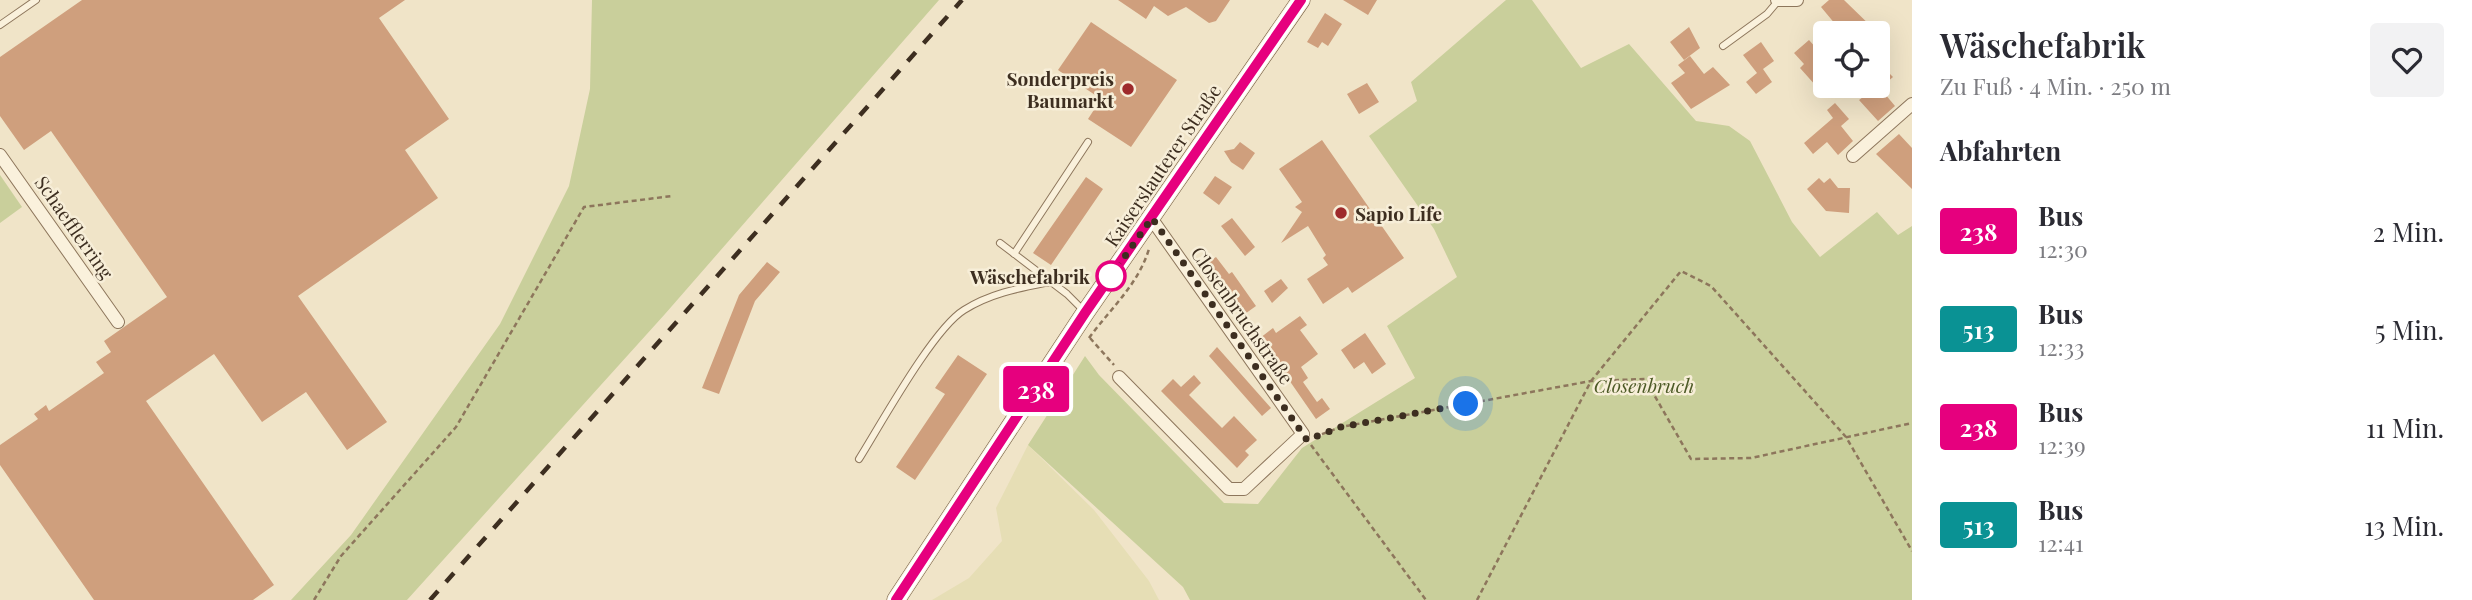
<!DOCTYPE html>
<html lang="de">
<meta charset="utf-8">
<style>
:root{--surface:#fff;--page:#f2f2f3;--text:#2b2b33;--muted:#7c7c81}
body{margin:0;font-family:"Playfair Display",serif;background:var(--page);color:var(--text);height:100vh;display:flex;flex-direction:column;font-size:26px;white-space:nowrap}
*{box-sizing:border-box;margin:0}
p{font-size:23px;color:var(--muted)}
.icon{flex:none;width:38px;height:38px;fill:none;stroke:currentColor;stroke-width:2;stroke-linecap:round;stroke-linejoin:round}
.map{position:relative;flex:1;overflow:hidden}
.side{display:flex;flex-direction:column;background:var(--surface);width:560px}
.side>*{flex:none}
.badge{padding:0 14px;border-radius:5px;font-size:24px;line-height:46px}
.fabs{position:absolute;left:1813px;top:21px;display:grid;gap:14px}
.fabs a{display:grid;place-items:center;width:77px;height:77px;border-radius:7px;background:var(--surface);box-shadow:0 7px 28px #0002;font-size:35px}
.you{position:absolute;width:35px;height:35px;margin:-18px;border:5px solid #fff;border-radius:50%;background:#1a73e8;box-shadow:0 0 0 10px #1a73e833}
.map>.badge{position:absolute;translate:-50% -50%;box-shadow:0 0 0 4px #fff}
h2{padding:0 28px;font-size:26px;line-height:63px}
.round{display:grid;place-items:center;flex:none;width:74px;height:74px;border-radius:7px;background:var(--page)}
.summary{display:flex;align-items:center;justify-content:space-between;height:119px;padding:0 28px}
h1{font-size:33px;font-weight:600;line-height:52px}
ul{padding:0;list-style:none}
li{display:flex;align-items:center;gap:21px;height:98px;padding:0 28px}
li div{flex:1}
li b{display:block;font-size:26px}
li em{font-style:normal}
li .badge{min-width:77px;font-weight:700;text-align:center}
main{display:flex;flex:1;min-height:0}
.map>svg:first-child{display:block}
</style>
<main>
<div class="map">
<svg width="1912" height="600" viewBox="0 0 1912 600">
<rect width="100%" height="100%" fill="#f0e4c8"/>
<path fill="#e6deb5" d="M1028 445 1094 510 1149 581 1159 600H932L969 578 1002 541 996 508Z"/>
<path fill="#c9cf9b" d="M592 0H939L665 314 407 600H291L351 535 500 324 569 186 590 89Z
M1506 0H1532L1581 68 1629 44 1696 121 1729 126 1750 141 1792 222 1820 257 1877 212 1898 235 1912 226V600H1190L1183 587 1028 445 1085 356 1099 375 1224 503 1258 504 1302 448 1415 378 1387 326 1457 277 1434 229 1369 136 1417 101 1411 82Z
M0 175 22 207 0 223Z"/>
<path fill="#cf9f7d" d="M82 0H405L379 18 449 119 405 150 438 198 298 296 387 422 347 450 306 392 262 422 214 354 146 401 274 585 253 600H94L0 465V445L38 419 34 414 46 405 49 411 104 373 96 362 111 352 104 341 167 297 51 131 24 150 0 116V57Z
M1118 0H1230L1216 21 1209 23 1186 7 1168 16 1154 6 1146 19Z
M1343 0H1377L1368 15Z
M1829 0H1844L1878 33 1841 31 1821 7Z
M1325 13 1342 24 1328 46 1322 42 1318 48 1307 42Z
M1091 22 1177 80 1131 147 1088 119 1101 99 1058 70Z
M1689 27 1700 48 1684 60 1670 42Z
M1809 40 1825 58V96L1800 68 1804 64 1794 53Z
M1761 42 1774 61 1763 69 1772 82 1756 94 1746 82 1757 73 1743 55Z
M1690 56 1704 74 1713 67 1730 85 1691 109 1671 83 1685 73 1678 65Z
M1885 69 1893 77 1880 88 1895 106 1878 121 1859 100 1878 86V75Z
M1367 83 1379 102 1359 114 1347 94Z
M1835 103 1849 119 1841 126 1853 141 1838 155 1827 142 1813 154 1804 143 1833 118 1827 110Z
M1899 134 1912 148V189L1876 154Z
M1322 140 1404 258 1352 293 1348 287 1323 304 1307 279 1328 265 1323 258 1326 255 1308 226 1281 243 1302 212 1295 207 1302 202 1279 169Z
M1240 142 1255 153 1243 170 1231 162 1224 151 1234 149Z
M1215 176 1232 187 1219 205 1203 193Z
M1086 177 1103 189 1051 265 1033 253Z
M1819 178 1824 183 1830 178 1838 188H1850L1849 213 1826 211 1807 189Z
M1232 218 1255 247 1245 256 1221 226Z
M1216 257 1229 274 1232 272 1256 306 1242 316 1206 264Z
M767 262 780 272 755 301 719 394 702 388 739 295Z
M1281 279 1288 288 1272 303 1264 291Z
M1300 316 1307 325 1300 330 1318 354 1301 367 1308 378 1303 382 1317 402 1322 398 1330 409 1316 419 1260 338 1273 328 1276 333Z
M1365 333 1386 364 1372 374 1364 362 1354 369 1341 350Z
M1217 347 1271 408 1262 416 1209 356Z
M958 355 987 374 915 480 896 467 945 394 935 388Z
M1194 375 1201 383 1189 395 1222 428 1234 416 1257 440 1245 451 1249 455 1237 468 1161 391 1173 379 1181 387Z"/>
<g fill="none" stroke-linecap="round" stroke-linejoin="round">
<defs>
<path id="service" d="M0 25 36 0
M1723 46 1767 14 1778 1
M1000 243 1067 294 1083 310
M1014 254 1088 142
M859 459C881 424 933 329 964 310 991 293 1020 288 1050 282"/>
<path id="minor" d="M1777 0H1797
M0 155 118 322
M1853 156 1912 104
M1119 377 1229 489H1244L1303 434 1151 218"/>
<path id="secondary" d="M896 600 1085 313 1301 0"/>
</defs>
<use href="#service" stroke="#8d765c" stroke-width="8"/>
<use href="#minor" stroke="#8d765c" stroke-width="14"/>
<use href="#secondary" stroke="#6f573f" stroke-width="19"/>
<path stroke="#8d765c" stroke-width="2.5" stroke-dasharray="5 3.5" stroke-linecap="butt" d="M1089 338C1110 309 1138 285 1149 249
M1090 338 1114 365
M1314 437 1341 427 1591 381 1645 379 1691 459 1751 458 1912 423
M1311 445 1426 600
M314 600 341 556 456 427 584 207 672 196
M1477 600 1591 381 1681 271 1711 286 1846 437 1912 551"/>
<use href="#service" stroke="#faf1dc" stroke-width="6"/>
<use href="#minor" stroke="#faf1dc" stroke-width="12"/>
<use href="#secondary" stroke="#faf1dc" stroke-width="18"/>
<path stroke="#3d2e20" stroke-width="4.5" stroke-dasharray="12 12" stroke-linecap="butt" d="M430 600 962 0"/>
</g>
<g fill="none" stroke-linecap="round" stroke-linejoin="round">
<defs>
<path id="line" d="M896 600 1085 313 1301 0"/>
</defs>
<use href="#line" stroke="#fff" stroke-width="16"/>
<use href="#line" stroke="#e6007e" stroke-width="10"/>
<path stroke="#3d2e20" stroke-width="7" stroke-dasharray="0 12.6" d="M1111 276 1152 218 1307 440 1341 427 1466 404"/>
</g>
<g fill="#9e2a2b" stroke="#f7eed8" stroke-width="2.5">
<circle cx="1128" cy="89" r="7"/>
<circle cx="1341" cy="213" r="7"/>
</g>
<circle fill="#fff" stroke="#e6007e" stroke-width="3.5" cx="1111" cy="276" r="14"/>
<g text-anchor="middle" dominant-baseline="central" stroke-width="5" stroke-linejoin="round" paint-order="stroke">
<g font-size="19" font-weight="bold" fill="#3d2e20" stroke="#f7eed8" text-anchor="end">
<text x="1114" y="78">Sonderpreis<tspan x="1114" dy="22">Baumarkt</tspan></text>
<text x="1355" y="213" text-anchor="start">Sapio Life</text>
</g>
<g font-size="19" fill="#3d2e20" stroke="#f7eed8">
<text transform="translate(1162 165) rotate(-56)">Kaiserslauterer Straße</text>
<text transform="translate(75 227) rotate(55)">Schaefflerring</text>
<text transform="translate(1243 315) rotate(55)">Closenbruchstraße</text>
</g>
<g font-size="19" font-weight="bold" fill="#3d2e20" stroke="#f7eed8" text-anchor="end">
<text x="1090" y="276">Wäschefabrik</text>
</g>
<g font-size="19" font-style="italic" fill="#4d5a26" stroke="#f7eed8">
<text x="1644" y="385">Closenbruch</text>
</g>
</g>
</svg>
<div class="fabs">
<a><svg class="icon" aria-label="locate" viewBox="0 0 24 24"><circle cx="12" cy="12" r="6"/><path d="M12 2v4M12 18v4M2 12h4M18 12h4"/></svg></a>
</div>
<div class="you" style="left:1466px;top:404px"></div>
<b class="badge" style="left:1036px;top:389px;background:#e6007e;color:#fff">238</b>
</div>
<section class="side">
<div class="summary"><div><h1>Wäschefabrik</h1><p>Zu Fuß · 4 Min. · 250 m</p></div><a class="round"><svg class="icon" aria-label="heart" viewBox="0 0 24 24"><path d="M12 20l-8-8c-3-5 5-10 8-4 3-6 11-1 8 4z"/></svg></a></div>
<h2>Abfahrten</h2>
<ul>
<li><span class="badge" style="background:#e6007e;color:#fff">238</span><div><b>Bus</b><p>12:30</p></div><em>2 Min.</em></li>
<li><span class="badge" style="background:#0a9294;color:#fff">513</span><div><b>Bus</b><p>12:33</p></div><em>5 Min.</em></li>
<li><span class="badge" style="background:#e6007e;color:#fff">238</span><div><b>Bus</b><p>12:39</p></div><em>11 Min.</em></li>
<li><span class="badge" style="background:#0a9294;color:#fff">513</span><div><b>Bus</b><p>12:41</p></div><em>13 Min.</em></li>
</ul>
</section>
</main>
